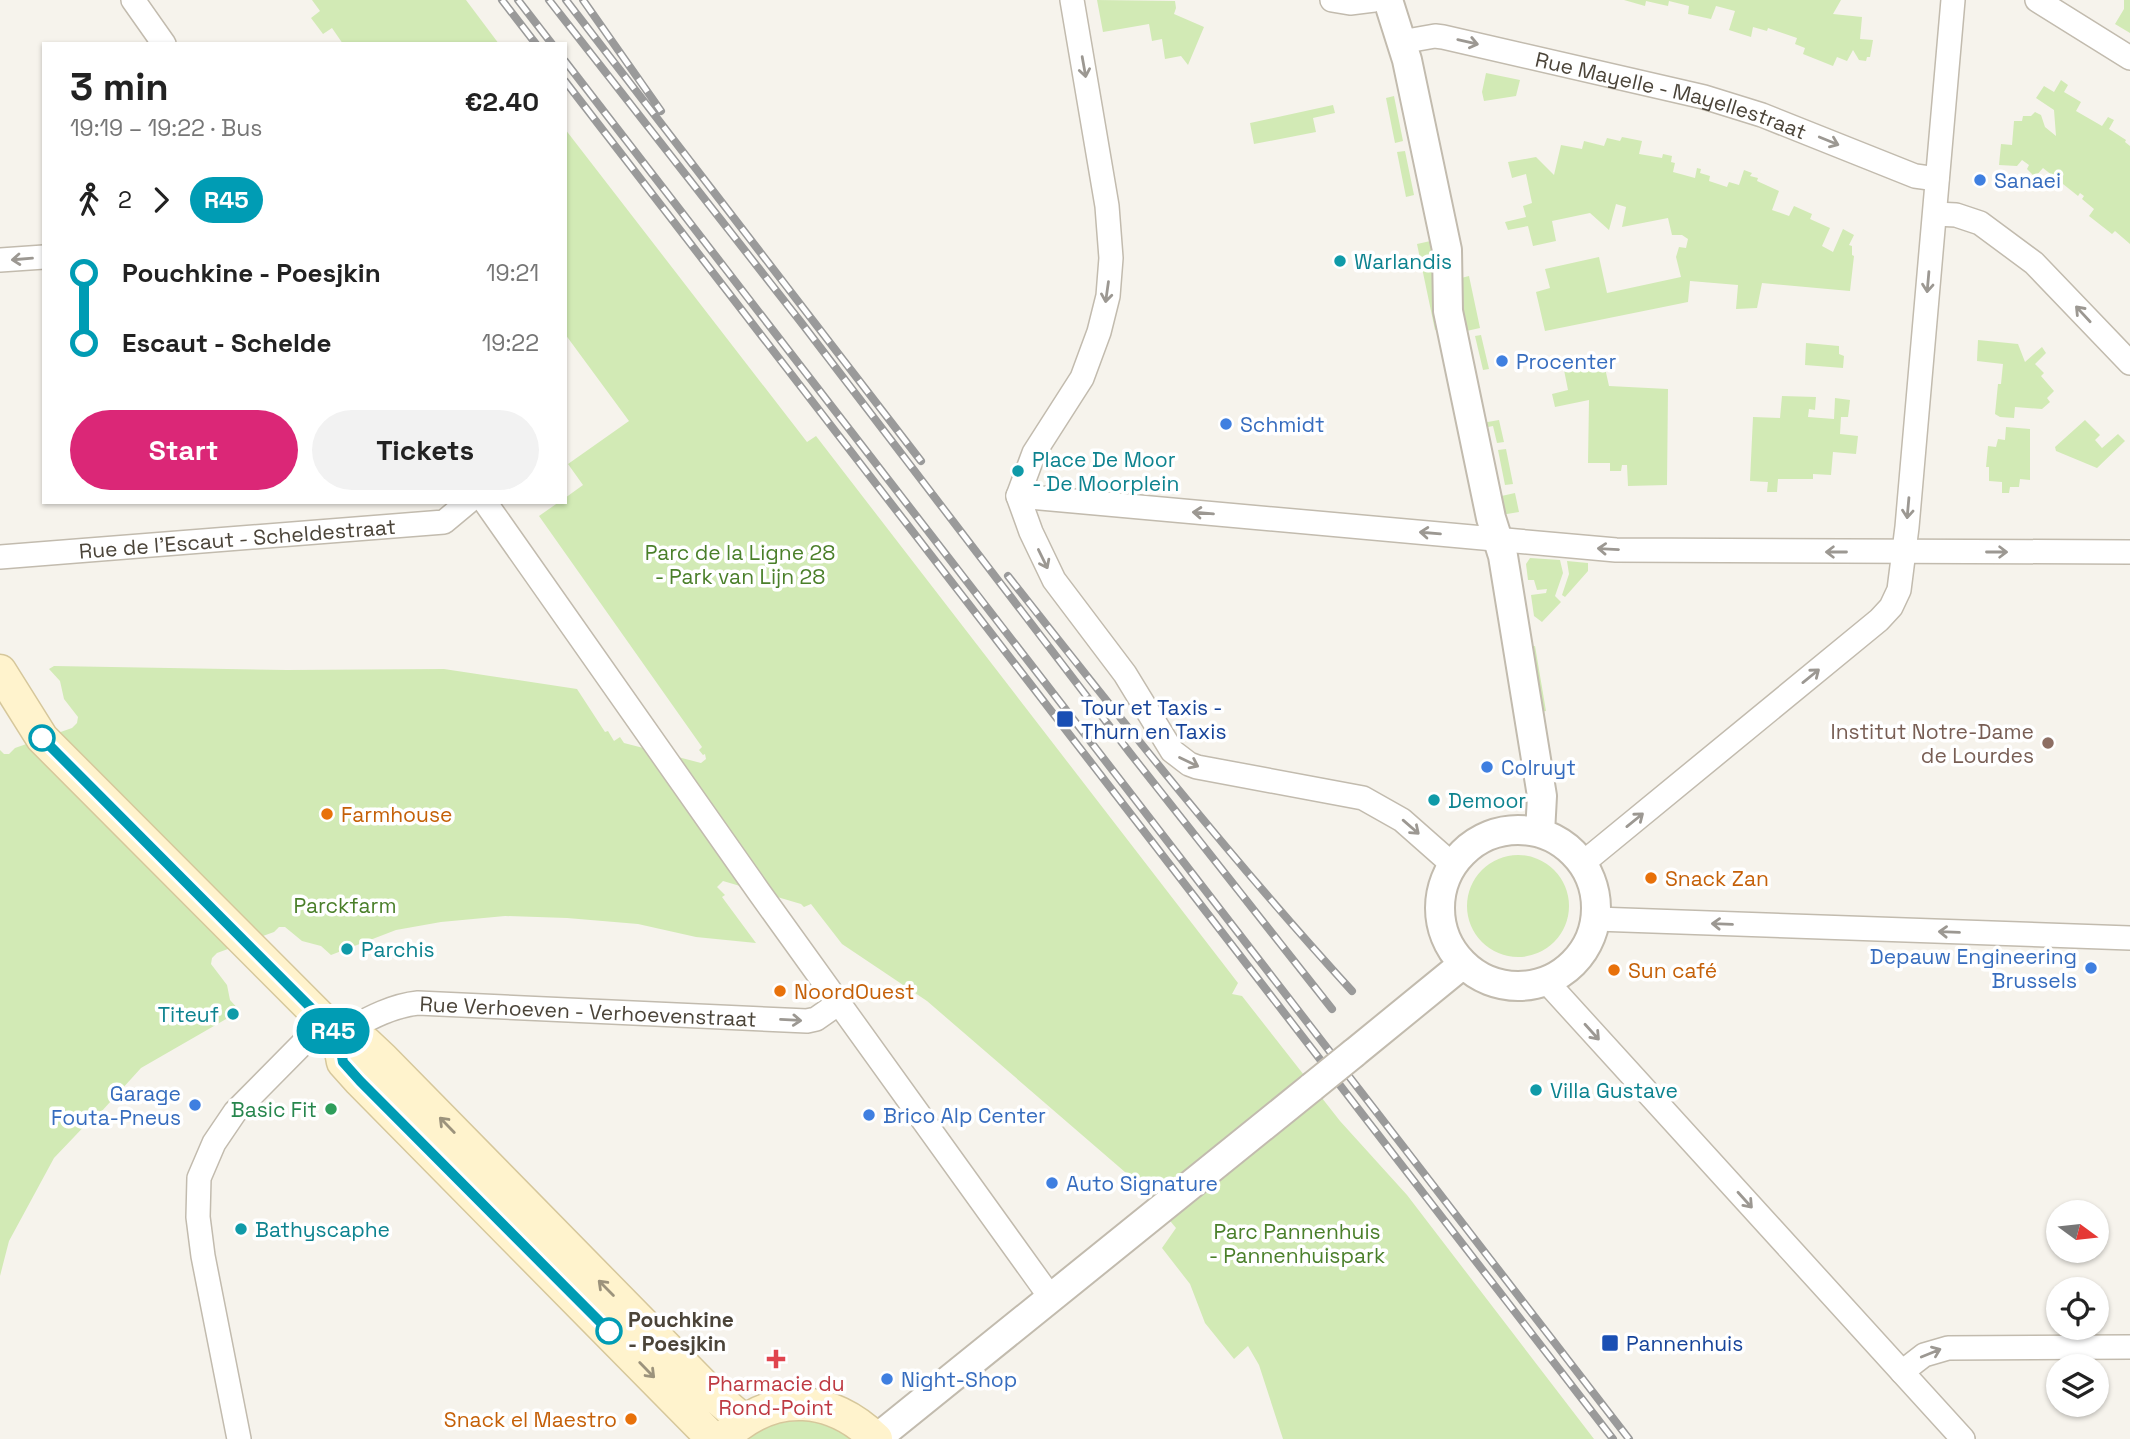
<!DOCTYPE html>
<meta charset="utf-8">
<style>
:root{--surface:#fff;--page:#f2f2f2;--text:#222;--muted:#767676;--accent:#db2777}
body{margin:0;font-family:"Space Grotesk",sans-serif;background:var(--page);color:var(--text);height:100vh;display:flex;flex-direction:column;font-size:26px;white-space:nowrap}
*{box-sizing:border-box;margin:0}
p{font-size:23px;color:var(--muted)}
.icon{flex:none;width:38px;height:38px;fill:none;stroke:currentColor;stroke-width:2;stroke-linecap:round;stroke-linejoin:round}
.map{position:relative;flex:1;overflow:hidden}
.details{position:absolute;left:42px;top:42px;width:525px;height:462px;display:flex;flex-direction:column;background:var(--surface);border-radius:0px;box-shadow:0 2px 5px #0004}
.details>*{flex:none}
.badge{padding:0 14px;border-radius:23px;font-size:24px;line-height:46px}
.needle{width:46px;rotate:105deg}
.fabs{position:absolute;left:2046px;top:1200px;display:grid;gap:14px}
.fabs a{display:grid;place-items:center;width:63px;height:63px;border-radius:50%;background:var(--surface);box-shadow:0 2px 5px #0004;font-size:35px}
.map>.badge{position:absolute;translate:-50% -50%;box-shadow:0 0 0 4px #fff}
.legs{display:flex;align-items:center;gap:10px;height:77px;padding:0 28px;font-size:23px}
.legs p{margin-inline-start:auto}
.headline{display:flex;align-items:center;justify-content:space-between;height:119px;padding:0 28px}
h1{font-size:38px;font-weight:700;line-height:52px}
.cta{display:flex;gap:14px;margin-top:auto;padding:14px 28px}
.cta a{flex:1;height:80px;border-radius:42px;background:var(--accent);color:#fff;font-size:28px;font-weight:700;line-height:80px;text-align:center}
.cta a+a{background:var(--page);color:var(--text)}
ul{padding:0 28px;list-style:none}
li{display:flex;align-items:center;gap:24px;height:70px;font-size:26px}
li i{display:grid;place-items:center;width:10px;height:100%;margin:0 9px;background:currentColor}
li i::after{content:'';width:18px;height:18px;margin:-9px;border:5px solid;border-radius:50%;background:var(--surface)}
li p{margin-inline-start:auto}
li:first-child i{background:linear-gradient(#0000 50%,currentColor 0)}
li:last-child i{background:linear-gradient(currentColor 50%,#0000 0)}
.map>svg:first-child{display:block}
</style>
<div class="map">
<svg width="2130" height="1439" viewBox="0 0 2130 1439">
<rect width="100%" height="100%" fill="#f6f3ec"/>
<path fill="#d2eab5" d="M312 0H466L499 44H343L332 28 323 34 311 18 320 11Z
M1097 0 1175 1 1176 8 1174 14 1204 27 1188 65 1181 56 1165 59 1162 39 1152 41 1149 24 1103 32Z
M1624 0H1841L1833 14 1862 17 1860 39 1873 40 1870 57H1867L1866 61 1859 60 1853 50 1847 61 1837 57 1833 66 1803 54 1805 48 1795 44 1797 38 1768 28 1767 31 1753 27 1751 37 1729 30 1735 11 1716 6 1711 19 1688 14 1689 6 1669 1 1668 6 1646 1 1645 6Z
M2124 0H2130V33L2115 24 2124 9Z
M1486 73 1520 80 1516 96 1484 101 1482 92Z
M2061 80 2068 85 2064 92 2081 102 2076 111 2102 126 2108 117 2114 120 2109 129 2126 140 2125 142 2130 146V244L2115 231 2112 234 2089 216 2094 209 2082 199 2084 196 2080 193 2078 196 2043 168 2035 177 2027 169 2029 165 2022 160 2017 166 1999 165 2001 144 2012 145 2014 121H2022L2023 116H2031L2035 112 2041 115 2045 127 2056 136 2054 110 2036 98 2044 86 2054 92Z
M1394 96 1403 141 1395 143 1386 98Z
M1333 105 1335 113 1313 118 1316 132 1254 144 1250 123Z
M565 129 807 442 816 436 1238 983 1232 994 1242 996 1340 1121 1407 1195 1594 1439H1283L1259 1365 1248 1346 1234 1359 1205 1323 1190 1284 1162 1248 1176 1228 1140 1185 927 1001 842 944 811 904 804 907 801 904 723 881 717 887 725 895 722 897 756 943 696 937 638 924 567 918 505 916 441 922 396 930 331 955 321 946 302 941 285 927H279L274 932 217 953 212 958 211 964 227 985 230 1000 240 1011 141 1068 101 1112 96 1117 94 1116 54 1158 9 1241 0 1276V750L4 754H9L15 748 72 728 77 723 78 717 64 699 60 681 49 669 54 666 287 670 444 669 577 689 605 732 608 731 614 741 620 737 624 743 701 763 706 759 705 754 703 755 699 750 702 747 539 516 559 502H565V498L583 485 568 464 629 421 565 334Z
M1622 137 1642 141 1639 154 1662 158 1663 154 1672 156 1671 162 1675 163 1673 172 1695 178 1697 168 1701 169 1700 173 1710 176 1709 181 1727 187 1729 182 1739 185 1744 170 1752 173 1750 176 1758 178 1757 181 1779 191 1772 210 1789 216 1794 206 1812 214 1810 219 1830 228 1822 246 1833 252 1843 229 1854 235 1849 245 1852 246V255L1854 256 1850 291 1762 283 1757 308 1736 309 1738 285 1690 281 1688 302 1545 331 1536 292 1550 288 1545 269 1599 257 1607 293 1681 277 1676 257 1679 247 1686 248 1688 239 1682 235H1672L1668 218 1622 227 1626 207 1616 204 1609 230 1590 213 1552 221 1556 241 1533 246 1528 226 1508 230 1505 222 1526 217 1523 206 1532 203 1526 174 1512 178 1508 162 1536 157 1554 175 1561 145 1582 149 1584 141 1604 146 1607 138 1620 141Z
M1405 151 1414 195 1406 197 1397 152Z
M1435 240 1441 329 1435 330 1417 244Z
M1469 276 1480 328 1462 332 1457 279Z
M1481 335 1489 369 1483 370 1475 336Z
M1978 340 2018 344 2025 362 2042 347 2046 353 2035 364 2044 373 2041 376 2054 391 2047 398 2050 402 2042 409 2015 407 2014 418 2000 417 1995 414 1998 384H2001L2003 364 1977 361Z
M1806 343 1839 346V354L1844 356 1843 368 1805 365Z
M1592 364 1605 368 1609 386 1668 389 1667 485 1628 486 1627 465H1622L1621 471H1610V463H1588L1589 400 1555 407 1552 394 1568 390 1564 370Z
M1782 396 1816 397 1815 410 1809 409 1808 417 1834 419 1835 398 1850 400 1848 417H1841L1840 434 1858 436 1856 454 1833 452 1831 475 1813 474V479H1778L1777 492H1767L1768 482 1750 481 1753 417 1780 418Z
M1499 420 1504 442 1497 443 1493 426 1483 428 1482 423Z
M2085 420 2100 435 2095 440 2102 448 2118 434 2125 441 2097 468 2056 451 2055 447Z
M2006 427 2030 429V480L2020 479 2019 487H2010L2009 493H2002V482L1989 481V467H1986L1988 446 1996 447 1998 439 2005 440Z
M1506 449 1513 484 1505 485 1498 450Z
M1515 493 1519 512 1501 515 1497 497Z
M1530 558 1560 560 1563 573 1555 596 1561 602 1542 622 1534 616 1531 595 1546 593 1547 589 1537 590 1534 580H1528L1526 564Z
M1567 561 1588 563V571L1565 597 1562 595 1569 574Z
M1535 646 1546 711 1540 712 1530 647Z
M1467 906a51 51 0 1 1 102 0a51 51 0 1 1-102 0Z
M811 1420 839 1429 853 1439H746C765 1422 787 1422 811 1420Z"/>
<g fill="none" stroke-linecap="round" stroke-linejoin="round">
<defs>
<g id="minor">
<path d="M133 0 164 44"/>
<path d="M1072 0 1107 206 1111 258 1108 296 1099 332 1082 378 1034 453 1018 496 1031 532 1054 580 1125 674 1172 751 1189 764 1197 767 1363 798 1402 820 1453 865"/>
<path d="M1332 0 1350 3 1374 0"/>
<path d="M2037 0 2130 58"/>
<path id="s1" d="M1401 42 1435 36 1443 37 1704 97 1762 115 1915 176 1937 179"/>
<path d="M1935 214 1956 215 1980 223 2034 263 2130 363"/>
<path d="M0 260 44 257"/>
<path d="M1018 496 1616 550 2130 552"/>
<path d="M485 502 759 892 1051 1298"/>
<path id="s2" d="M0 557 444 522 468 502"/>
<path d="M1583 863 1879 620 1891 607 1899 590 1907 527 1953 0"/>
<path d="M1596 919 2130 938"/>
<path d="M1546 981 1963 1439"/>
<path id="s3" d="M338 1035C363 1022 389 1006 418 1003L807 1021 816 1019 839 1003"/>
<path d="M1902 1372 1924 1355 1948 1348 2130 1347"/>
<path d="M239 1439 203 1256 198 1217 199 1178 214 1143 235 1112 324 1022"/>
</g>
<path id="tertiary" d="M1388 0 1407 60 1447 250 1448 311 1491 518 1503 556 1542 796 1540 833
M1440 908a78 78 0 1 1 156 0a78 78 0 1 1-156 0Z
M1354 1053 1463 964
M876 1439 1312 1087"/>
<path id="secondary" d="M0 671 42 738 338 1035 366 1043 383 1059 709 1391 743 1420
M338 1035 343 1062 360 1081 713 1439
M729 1433C776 1391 832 1396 876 1439"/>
</defs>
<use href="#minor" stroke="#c2bbae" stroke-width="26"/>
<use href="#tertiary" stroke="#c2bbae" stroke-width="32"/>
<use href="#secondary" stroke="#d6c79b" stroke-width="35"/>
<use href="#minor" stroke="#fff" stroke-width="23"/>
<use href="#tertiary" stroke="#fff" stroke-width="28"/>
<use href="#secondary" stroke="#fff3cd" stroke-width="32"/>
<defs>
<path id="rail" d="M502 0 536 44
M518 0 552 44
M549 0 800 321 1130 753 1332 1009
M566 0 921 461
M583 0 661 111
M565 61 1629 1439
M565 81 1613 1439
M1008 576C1119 717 1230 858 1352 991"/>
</defs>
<use href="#rail" stroke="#9a9a9a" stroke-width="8"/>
<use href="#rail" stroke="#fff" stroke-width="5" stroke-dasharray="16" stroke-linecap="butt"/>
<defs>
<path id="tertiary-bridge" d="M1312 1087 1354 1053"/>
</defs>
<use href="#tertiary-bridge" stroke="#c2bbae" stroke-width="32" stroke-linecap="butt"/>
<use href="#tertiary-bridge" stroke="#fff" stroke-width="28"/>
</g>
<defs><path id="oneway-shaft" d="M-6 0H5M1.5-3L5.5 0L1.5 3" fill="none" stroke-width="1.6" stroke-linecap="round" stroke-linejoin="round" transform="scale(1.75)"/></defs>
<g stroke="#9c9892">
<use href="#oneway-shaft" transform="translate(1468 42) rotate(13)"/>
<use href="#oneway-shaft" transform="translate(1084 67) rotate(80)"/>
<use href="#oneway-shaft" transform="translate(1829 141) rotate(22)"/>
<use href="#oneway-shaft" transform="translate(22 259) rotate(175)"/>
<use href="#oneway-shaft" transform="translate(1928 282) rotate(95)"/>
<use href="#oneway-shaft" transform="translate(1107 292) rotate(98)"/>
<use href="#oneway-shaft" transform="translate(2083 314) rotate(-133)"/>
<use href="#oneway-shaft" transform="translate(1908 508) rotate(95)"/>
<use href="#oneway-shaft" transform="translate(1203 513) rotate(-175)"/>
<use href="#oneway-shaft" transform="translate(1430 533) rotate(-175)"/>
<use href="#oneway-shaft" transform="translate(1608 549) rotate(-177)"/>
<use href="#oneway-shaft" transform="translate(1836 552) rotate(-180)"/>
<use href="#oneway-shaft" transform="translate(1997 552)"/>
<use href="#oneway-shaft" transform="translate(1043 559) rotate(64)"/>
<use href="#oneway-shaft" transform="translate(1811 676) rotate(-39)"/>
<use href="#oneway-shaft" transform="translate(1189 762) rotate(26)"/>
<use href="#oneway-shaft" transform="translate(1635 820) rotate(-39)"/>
<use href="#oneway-shaft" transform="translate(1411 827) rotate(41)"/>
<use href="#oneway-shaft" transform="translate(1722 924) rotate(-178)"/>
<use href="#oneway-shaft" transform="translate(1949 932) rotate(-178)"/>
<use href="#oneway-shaft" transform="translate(791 1020) rotate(3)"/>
<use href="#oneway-shaft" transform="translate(1592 1032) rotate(48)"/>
<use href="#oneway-shaft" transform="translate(1745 1200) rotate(48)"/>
<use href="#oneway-shaft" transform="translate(1931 1353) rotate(-22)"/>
</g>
<g stroke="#9c937c">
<use href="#oneway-shaft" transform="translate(447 1125) rotate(-134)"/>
<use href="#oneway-shaft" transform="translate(606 1288) rotate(-135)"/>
<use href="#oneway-shaft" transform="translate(647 1370) rotate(46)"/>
</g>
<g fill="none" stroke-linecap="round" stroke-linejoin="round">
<defs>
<path id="line-1" d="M42 738 338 1035 343 1062 360 1081 609 1331"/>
</defs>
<use href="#line-1" stroke="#fff" stroke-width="16"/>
<use href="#line-1" stroke="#009cb4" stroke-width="10"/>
</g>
<g fill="#3f7fe0" stroke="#fff" stroke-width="2.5">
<circle cx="1980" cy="180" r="7"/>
<circle cx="1502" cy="361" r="7"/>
<circle cx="1226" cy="424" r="7"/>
<circle cx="1487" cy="767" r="7"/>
<circle cx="2091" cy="968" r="7"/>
<circle cx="195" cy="1105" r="7"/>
<circle cx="869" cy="1115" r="7"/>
<circle cx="1052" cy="1183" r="7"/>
<circle cx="887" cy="1379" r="7"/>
</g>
<g fill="#0f9aa8" stroke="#fff" stroke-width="2.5">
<circle cx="1340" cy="261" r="7"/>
<circle cx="1018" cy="471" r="7"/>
<circle cx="1434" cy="800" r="7"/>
<circle cx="347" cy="949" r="7"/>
<circle cx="233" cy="1014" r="7"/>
<circle cx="1536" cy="1090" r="7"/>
<circle cx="241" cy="1229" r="7"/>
</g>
<g fill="#1a4fb4" stroke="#fff" stroke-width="2.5">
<rect x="1056" y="710" width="18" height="18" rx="3.5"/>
<rect x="1601" y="1334" width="18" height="18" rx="3.5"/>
</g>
<g fill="#fff" stroke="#009cb4" stroke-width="3.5">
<circle cx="42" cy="738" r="12"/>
<circle cx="609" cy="1331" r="12"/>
</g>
<circle fill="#8d6e63" stroke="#fff" stroke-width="2.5" cx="2048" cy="743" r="7"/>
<g fill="#e8710a" stroke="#fff" stroke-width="2.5">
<circle cx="327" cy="814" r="7"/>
<circle cx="1651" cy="878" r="7"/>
<circle cx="1614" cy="970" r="7"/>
<circle cx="780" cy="991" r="7"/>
<circle cx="631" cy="1419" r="7"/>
</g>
<circle fill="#2e9e5b" stroke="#fff" stroke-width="2.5" cx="331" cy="1109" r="7"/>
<path fill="#e0444e" stroke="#fff" stroke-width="2.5" d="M772.5 1348.5h7v7h7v7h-7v7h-7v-7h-7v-7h7z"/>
<g text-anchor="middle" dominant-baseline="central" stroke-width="7" stroke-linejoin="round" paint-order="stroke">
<g font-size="21" fill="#4b4439" stroke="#fff">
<text stroke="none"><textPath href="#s1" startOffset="278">Rue Mayelle - Mayellestraat</textPath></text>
<text stroke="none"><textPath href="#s2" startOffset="238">Rue de l'Escaut - Scheldestraat</textPath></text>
<text stroke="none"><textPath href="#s3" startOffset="257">Rue Verhoeven - Verhoevenstraat</textPath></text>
</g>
<g font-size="21" fill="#366cbe" stroke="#fff" text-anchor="start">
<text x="1994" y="180">Sanaei</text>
<text x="1516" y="361">Procenter</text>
<text x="1240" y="424">Schmidt</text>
<text x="1501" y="767">Colruyt</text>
<text x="2077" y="956" text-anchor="end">Depauw Engineering<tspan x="2077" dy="24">Brussels</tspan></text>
<text x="181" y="1093" text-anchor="end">Garage<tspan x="181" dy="24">Fouta-Pneus</tspan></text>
<text x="883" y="1115">Brico Alp Center</text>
<text x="1066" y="1183">Auto Signature</text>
<text x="901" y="1379">Night-Shop</text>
</g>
<g font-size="21" fill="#0d838f" stroke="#fff" text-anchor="start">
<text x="1354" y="261">Warlandis</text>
<text x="1032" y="459">Place De Moor<tspan x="1032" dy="24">- De Moorplein</tspan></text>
<text x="1448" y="800">Demoor</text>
<text x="361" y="949">Parchis</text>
<text x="219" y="1014" text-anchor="end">Titeuf</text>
<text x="1550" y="1090">Villa Gustave</text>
<text x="255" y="1229">Bathyscaphe</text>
</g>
<g font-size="21" fill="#4a7f2a" stroke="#fff">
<text x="740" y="552">Parc de la Ligne 28<tspan x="740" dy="24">- Park van Lijn 28</tspan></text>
<text x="345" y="905">Parckfarm</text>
<text x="1297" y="1231">Parc Pannenhuis<tspan x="1297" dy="24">- Pannenhuispark</tspan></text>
</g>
<g font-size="21" fill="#164399" stroke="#fff" text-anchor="start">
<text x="1081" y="707">Tour et Taxis -<tspan x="1081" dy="24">Thurn en Taxis</tspan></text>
<text x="1626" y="1343">Pannenhuis</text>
</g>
<g font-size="21" fill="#785e54" stroke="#fff" text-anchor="end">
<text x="2034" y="731">Institut Notre-Dame<tspan x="2034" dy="24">de Lourdes</tspan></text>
</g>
<g font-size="21" fill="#c56008" stroke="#fff" text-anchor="start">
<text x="341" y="814">Farmhouse</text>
<text x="1665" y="878">Snack Zan</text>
<text x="1628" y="970">Sun café</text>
<text x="794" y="991">NoordOuest</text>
<text x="617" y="1419" text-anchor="end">Snack el Maestro</text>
</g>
<g font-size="21" fill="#27864d" stroke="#fff" text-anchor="end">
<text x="317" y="1109">Basic Fit</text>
</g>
<g font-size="21" font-weight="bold" fill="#4b4439" stroke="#fff" text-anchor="start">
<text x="628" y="1319">Pouchkine<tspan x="628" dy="24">- Poesjkin</tspan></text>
</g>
<g font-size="21" fill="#be3a42" stroke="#fff">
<text x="776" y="1383">Pharmacie du<tspan x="776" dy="24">Rond-Point</tspan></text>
</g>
</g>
</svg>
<div class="fabs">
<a><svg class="needle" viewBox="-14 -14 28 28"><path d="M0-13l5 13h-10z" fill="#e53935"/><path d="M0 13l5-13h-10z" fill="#767676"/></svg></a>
<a><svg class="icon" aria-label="locate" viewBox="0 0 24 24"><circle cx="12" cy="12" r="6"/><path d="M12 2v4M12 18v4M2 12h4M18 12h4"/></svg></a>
<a><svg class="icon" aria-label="layers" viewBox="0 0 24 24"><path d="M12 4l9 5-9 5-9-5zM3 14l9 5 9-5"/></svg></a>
</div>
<b class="badge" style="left:333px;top:1031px;background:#009cb4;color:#fff">R45</b>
<section class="details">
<div class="headline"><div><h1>3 min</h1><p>19:19 – 19:22 · Bus</p></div><b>€2.40</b></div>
<div class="legs"><svg class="icon" aria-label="walk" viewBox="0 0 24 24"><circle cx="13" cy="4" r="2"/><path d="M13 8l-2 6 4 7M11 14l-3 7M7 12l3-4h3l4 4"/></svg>2<svg class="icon" aria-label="forward" viewBox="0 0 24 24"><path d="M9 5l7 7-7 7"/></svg><b class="badge" style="background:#009cb4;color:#fff">R45</b></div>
<ul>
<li><i style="color:#009cb4"></i><b>Pouchkine - Poesjkin</b><p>19:21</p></li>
<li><i style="color:#009cb4"></i><b>Escaut - Schelde</b><p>19:22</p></li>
</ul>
<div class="cta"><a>Start</a><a>Tickets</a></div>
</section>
</div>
